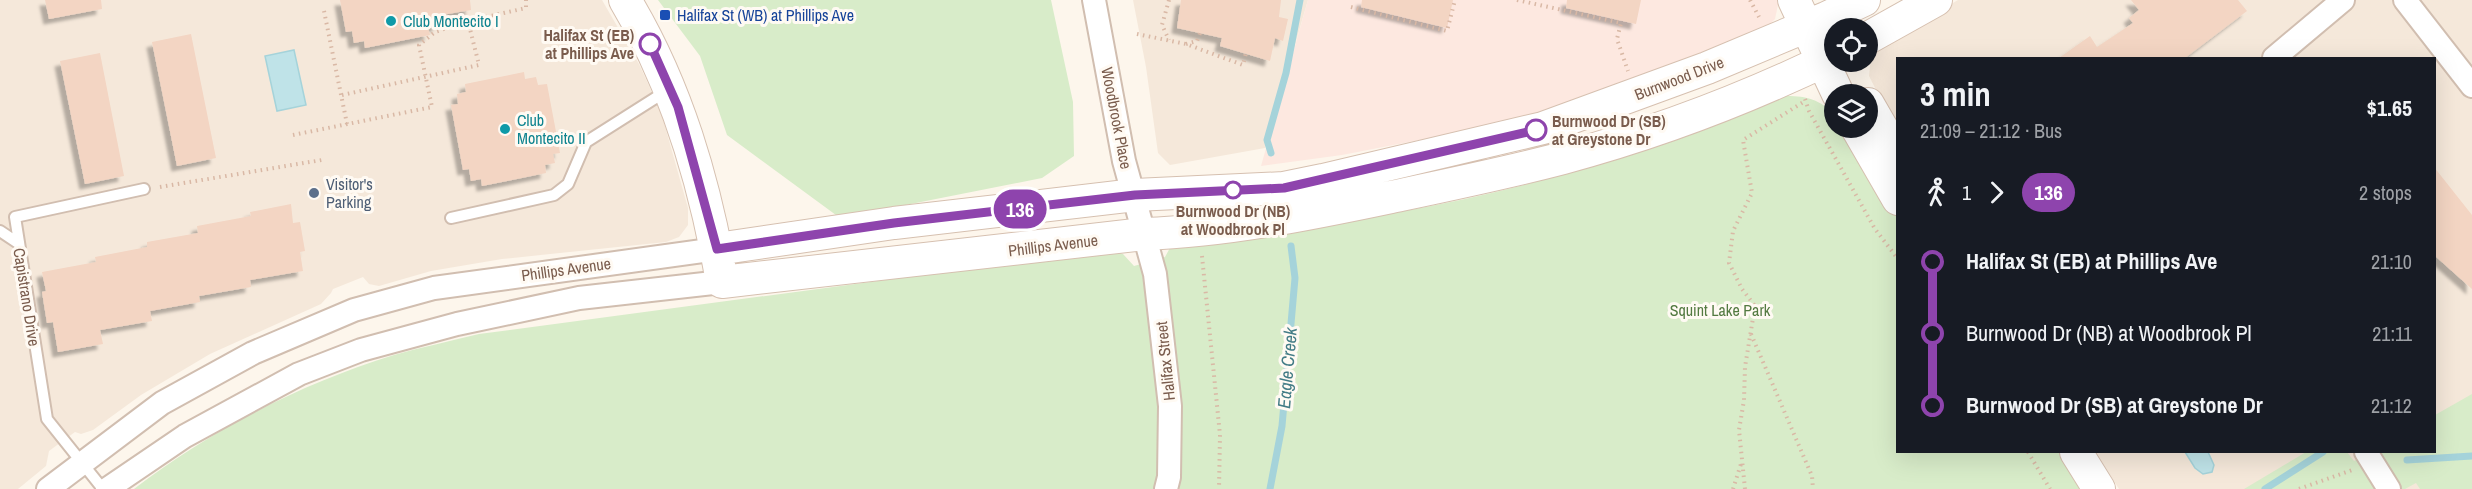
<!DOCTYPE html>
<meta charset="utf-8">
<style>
:root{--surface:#171b24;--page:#242831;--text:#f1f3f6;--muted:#9ea1a6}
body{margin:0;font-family:"Archivo Narrow",sans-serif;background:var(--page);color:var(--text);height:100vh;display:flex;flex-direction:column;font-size:22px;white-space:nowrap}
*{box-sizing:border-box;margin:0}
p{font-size:20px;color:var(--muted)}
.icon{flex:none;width:33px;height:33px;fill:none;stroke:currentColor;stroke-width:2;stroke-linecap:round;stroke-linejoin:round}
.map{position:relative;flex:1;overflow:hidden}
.side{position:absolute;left:1896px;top:57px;width:540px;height:396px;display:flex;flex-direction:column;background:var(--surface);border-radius:0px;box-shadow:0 6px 24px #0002}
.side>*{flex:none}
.badge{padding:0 12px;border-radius:20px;font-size:21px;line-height:39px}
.tools{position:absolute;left:1824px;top:18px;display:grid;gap:12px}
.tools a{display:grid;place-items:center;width:54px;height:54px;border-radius:50%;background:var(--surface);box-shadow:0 6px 24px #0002;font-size:30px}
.map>.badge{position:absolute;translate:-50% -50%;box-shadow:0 0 0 3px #fff}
.legs{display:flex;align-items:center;gap:9px;height:66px;padding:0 24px;font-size:20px}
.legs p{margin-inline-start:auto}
.headline{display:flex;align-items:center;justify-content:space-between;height:102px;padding:0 24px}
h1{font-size:33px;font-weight:700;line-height:45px}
ul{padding:0 24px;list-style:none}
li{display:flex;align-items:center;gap:21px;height:72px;font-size:22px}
li i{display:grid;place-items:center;width:9px;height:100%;margin:0 8px;background:currentColor}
li i::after{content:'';width:15px;height:15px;margin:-8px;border:4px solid;border-radius:50%;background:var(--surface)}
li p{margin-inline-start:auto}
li:first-child i{background:linear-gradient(#0000 50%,currentColor 0)}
li:last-child i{background:linear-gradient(currentColor 50%,#0000 0)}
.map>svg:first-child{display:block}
</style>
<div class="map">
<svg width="2472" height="489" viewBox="0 0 2472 489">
<defs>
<filter id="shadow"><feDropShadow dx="-5.5" dy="5.5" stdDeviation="1.5" flood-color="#0004"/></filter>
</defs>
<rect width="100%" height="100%" fill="#fdf6ec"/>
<path fill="#f5e8da" d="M0 0H602L639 64 661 112 688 208V225L679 237 666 242 502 259 431 271 379 286 369 284 363 277 333 289 331 293 321 304 210 354 141 395 93 430 81 434 75 432 49 451 46 466 18 489H0Z
M1133 0H1308L1265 148 1170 165 1158 153 1146 67Z
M1958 0H2472V489H2119L2096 452H2434V58H1898L1897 131 1869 76 1871 56 1880 46Z"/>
<path fill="#fde8e0" d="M1308 0H1779L1775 19 1766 28 1584 100 1476 129 1342 155 1261 166Z"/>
<path fill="#d8ecc9" d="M658 0H1051L1073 102 1074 156 1042 178 840 218 727 135 700 56Z
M1787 96C1807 96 1820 100 1834 114V128H1846L1897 212 1898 452H2059L2083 489H134C213 429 300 384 394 355 422 347 451 341 479 334L1111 250 1123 254 1134 266 1165 257 1171 246C1305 227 1443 211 1573 171 1641 150 1708 121 1774 97Z
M2472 394V489H2420L2416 483 2405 489H2244L2306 452H2347L2354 461 2371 452H2434L2435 415Z"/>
<path fill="#bfe3e8" stroke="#a5d3da" stroke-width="1.5" d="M294 50 306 105 277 111 265 56Z
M2185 452H2208L2214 465 2212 472 2203 474 2195 468Z"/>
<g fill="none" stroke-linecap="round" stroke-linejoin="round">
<path stroke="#a5d3da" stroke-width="7" d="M1271 153 1267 140 1286 73 1300 0
M2407 460 2472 456
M1270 489 1282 426 1295 278 1291 246
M2265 489 2323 452"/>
</g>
<path fill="#f3d5c3" filter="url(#shadow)" d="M45 0H101L102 9 49 19Z
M340 0H470L471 10 436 16 438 26 428 28 430 35 365 48 364 41 354 43 352 31 346 32Z
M1181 0H1281L1279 17 1288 19 1283 41 1275 38 1270 61 1220 46 1222 38 1177 28Z
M1362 0H1453L1447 28 1361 7Z
M1567 0H1641L1636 24 1566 8Z
M2131 0H2238L2247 11 2185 58H2059L2090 36 2097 47 2133 23 2129 18 2139 10Z
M191 34 216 158 177 166 152 42Z
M100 53 124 176 85 184 60 61Z
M524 72 525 79 536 77 538 85 547 84 560 153 553 154 555 163 545 165 546 173 482 186 481 179 471 181 469 169 463 170 451 105 458 104 457 94 466 92 465 84Z
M2434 167 2472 215V289L2434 255Z
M291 204 293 223 300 222 305 251 300 252 303 271 250 280 251 287 199 296 200 302 150 311 152 321 100 330 103 344 58 352 53 322 47 323 42 292 46 291 42 272 96 262 95 257 147 247V242L198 233 197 226 251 216 250 212Z"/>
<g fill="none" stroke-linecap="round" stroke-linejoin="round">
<defs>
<path id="lane" d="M451 218 554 195 568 184 586 142 668 90
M0 231 18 243
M103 489 47 419 15 217 144 189"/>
<path id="street" d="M1094 0 1124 161 1155 274 1170 406 1169 477 1166 489
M2405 0 2472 86
M2274 58 2343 0
M2366 452 2389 489
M48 489 162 403 253 353 354 310 434 288 717 249
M107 489 185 436 299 374 361 350 457 324 579 298 722 282"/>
<path id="secondary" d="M625 0C677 86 705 183 722 282L1144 234C1226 231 1310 214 1391 197 1448 185 1506 173 1563 158 1656 133 1748 98 1834 56
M1794 0 1838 94
M1868 38 1936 0
M1868 104 1894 149
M1857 128 1898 199
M717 249 894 223 1135 195 1284 188 1323 180 1543 128 1707 68 1826 18 1864 0
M2076 452 2099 489"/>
</defs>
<use href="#lane" stroke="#d1beb0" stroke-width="14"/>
<use href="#street" stroke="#d1beb0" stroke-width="26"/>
<use href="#secondary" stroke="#d6c0b0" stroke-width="34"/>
<path stroke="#d9b8a5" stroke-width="4" stroke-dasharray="1.5 4.5" stroke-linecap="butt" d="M1169 0 1162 25 1169 40
M1517 0 1621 23 1617 39 1628 71
M1750 0 1759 17
M1351 7 1447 31 1455 0
M324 11 347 124
M1137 34 1186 44 1243 65 1246 53
M1186 44 1197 41 1200 33
M342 95 479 65 468 21 526 8V0
M1805 99 1809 111 1875 229 1898 259
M293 135 432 107 419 45 435 32 468 21
M160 187 322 160
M1202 256 1220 435 1219 489
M1751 334 1812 476 1813 489
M2028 452 2050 489
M1733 489 1741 464
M1745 489 1739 430 1744 400 1745 367 1755 306 1742 289 1729 263 1733 231 1752 193 1743 140 1805 101
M2299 489 2352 470"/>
<use href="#lane" stroke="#fff" stroke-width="10"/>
<use href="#street" stroke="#fff" stroke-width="22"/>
<use href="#secondary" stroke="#fff" stroke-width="32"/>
</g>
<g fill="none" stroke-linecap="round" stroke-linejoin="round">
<defs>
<path id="line-1" d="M650 44 678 107 717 249 894 223 1135 195 1284 188 1536 130"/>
</defs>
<use href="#line-1" stroke="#fff" stroke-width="14"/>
<use href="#line-1" stroke="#8e44ad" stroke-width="9"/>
</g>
<rect fill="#1a4fb4" stroke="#fffaf3" stroke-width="2" x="659" y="9" width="12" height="12" rx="3"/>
<g fill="#0f9aa8" stroke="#fffaf3" stroke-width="2">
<circle cx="391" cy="21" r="6"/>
<circle cx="505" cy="129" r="6"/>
</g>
<g fill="#fff" stroke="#8e44ad" stroke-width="3">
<circle cx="650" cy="44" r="10"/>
<circle cx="1536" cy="130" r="10"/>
<circle cx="1233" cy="190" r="8"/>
</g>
<circle fill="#5c6f8a" stroke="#fffaf3" stroke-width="2" cx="314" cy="193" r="6"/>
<g text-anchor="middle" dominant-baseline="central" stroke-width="6" stroke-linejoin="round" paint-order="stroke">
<g font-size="16" fill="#164399" stroke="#fffaf3" text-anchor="start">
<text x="677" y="15">Halifax St (WB) at Phillips Ave</text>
</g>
<g font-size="16" fill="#0d838f" stroke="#fffaf3" text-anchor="start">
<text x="403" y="21">Club Montecito I</text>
<text x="517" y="120">Club<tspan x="517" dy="18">Montecito II</tspan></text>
</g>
<g font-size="16" font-weight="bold" fill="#7a5c4d" stroke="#fffaf3" text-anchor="end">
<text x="634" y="35">Halifax St (EB)<tspan x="634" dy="18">at Phillips Ave</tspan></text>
<text x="1552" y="121" text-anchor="start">Burnwood Dr (SB)<tspan x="1552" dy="18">at Greystone Dr</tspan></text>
<text x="1233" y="211" text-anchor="middle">Burnwood Dr (NB)<tspan x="1233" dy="18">at Woodbrook Pl</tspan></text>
</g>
<g font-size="16" fill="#7a5c4d" stroke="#fffaf3">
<text transform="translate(1679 78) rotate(-21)">Burnwood Drive</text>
<text transform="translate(1117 118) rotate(79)">Woodbrook Place</text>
<text transform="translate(1053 245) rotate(-7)">Phillips Avenue</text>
<text transform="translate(566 269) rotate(-8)">Phillips Avenue</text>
<text transform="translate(27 297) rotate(81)">Capistrano Drive</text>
<text transform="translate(1165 361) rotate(-96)">Halifax Street</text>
</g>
<g font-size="16" fill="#4e5e75" stroke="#fffaf3" text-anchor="start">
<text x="326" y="184">Visitor's<tspan x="326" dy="18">Parking</tspan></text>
</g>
<g font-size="16" fill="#537a41" stroke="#fffaf3">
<text x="1720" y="310">Squint Lake Park</text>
</g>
<g font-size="18" font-style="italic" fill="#437c86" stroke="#fffaf3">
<text transform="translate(1287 368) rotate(-85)">Eagle Creek</text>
</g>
</g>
</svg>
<div class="tools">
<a><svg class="icon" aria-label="locate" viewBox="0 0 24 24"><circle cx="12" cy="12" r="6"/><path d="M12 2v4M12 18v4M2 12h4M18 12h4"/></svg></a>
<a><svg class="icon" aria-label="layers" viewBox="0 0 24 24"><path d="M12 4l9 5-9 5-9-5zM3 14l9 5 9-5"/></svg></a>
</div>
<b class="badge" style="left:1020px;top:209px;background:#8e44ad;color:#fff">136</b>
<section class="side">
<div class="headline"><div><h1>3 min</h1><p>21:09 – 21:12 · Bus</p></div><b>$1.65</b></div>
<div class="legs"><svg class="icon" aria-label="walk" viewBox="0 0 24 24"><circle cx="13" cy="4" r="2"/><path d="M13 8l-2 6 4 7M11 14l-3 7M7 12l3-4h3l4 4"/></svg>1<svg class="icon" aria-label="forward" viewBox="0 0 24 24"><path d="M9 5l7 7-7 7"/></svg><b class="badge" style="background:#8e44ad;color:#fff">136</b><p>2 stops</p></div>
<ul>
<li><i style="color:#8e44ad"></i><b>Halifax St (EB) at Phillips Ave</b><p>21:10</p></li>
<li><i style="color:#8e44ad"></i><span>Burnwood Dr (NB) at Woodbrook Pl</span><p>21:11</p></li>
<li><i style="color:#8e44ad"></i><b>Burnwood Dr (SB) at Greystone Dr</b><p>21:12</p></li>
</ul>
</section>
</div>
